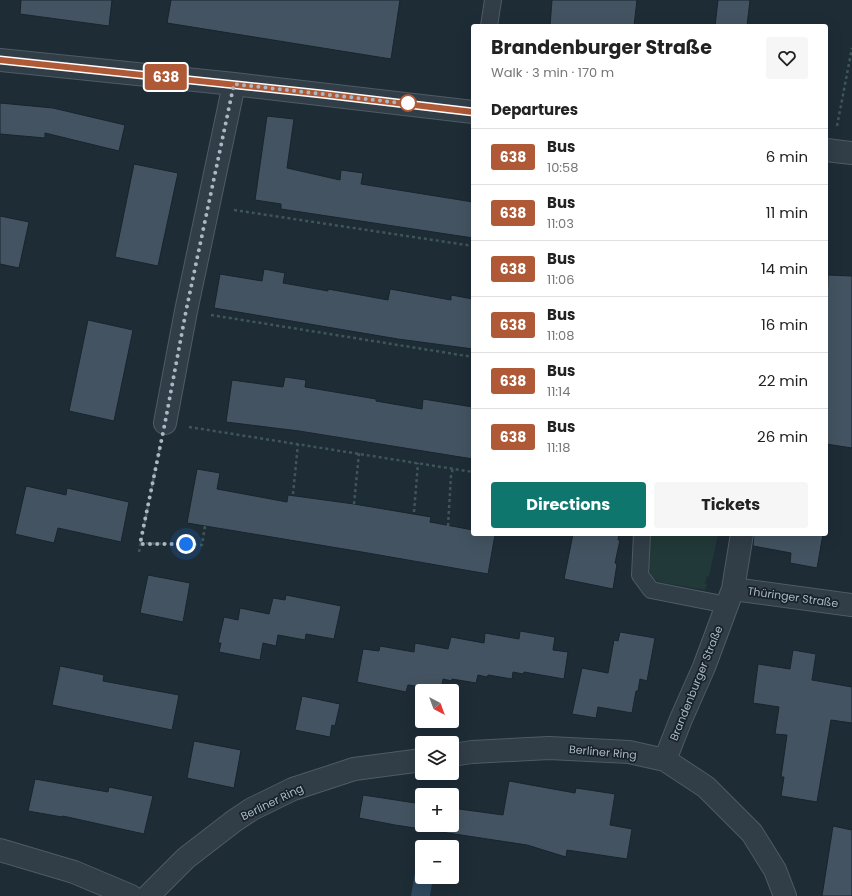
<!DOCTYPE html>
<meta charset="utf-8">
<style>
:root{--surface:#fff;--page:#f6f6f6;--text:#222;--muted:#767676;--line:#e0e0e0;--accent:#0f766e}
body{margin:0;font-family:Poppins,sans-serif;background:var(--page);color:var(--text);height:100vh;display:flex;flex-direction:column;font-size:15px;white-space:nowrap}
*{box-sizing:border-box;margin:0}
p{font-size:13px;color:var(--muted)}
.icon{flex:none;width:22px;height:22px;fill:none;stroke:currentColor;stroke-width:2;stroke-linecap:round;stroke-linejoin:round}
.map{position:relative;flex:1;overflow:hidden}
.panel{position:absolute;left:471px;top:24px;width:357px;height:512px;display:flex;flex-direction:column;background:var(--surface);border-radius:4px;box-shadow:0 4px 16px #0002}
.panel>*{flex:none}
.badge{padding:0 8px;border-radius:3px;font-size:14px;line-height:26px}
.needle{width:26px;rotate:139deg}
.tools{position:absolute;left:415px;top:684px;display:grid;gap:8px}
.tools a{display:grid;place-items:center;width:44px;height:44px;border-radius:4px;background:var(--surface);box-shadow:0 4px 16px #0002;font-size:20px}
.you{position:absolute;width:20px;height:20px;margin:-10px;border:3px solid #fff;border-radius:50%;background:#1a73e8;box-shadow:0 0 0 6px #1a73e833}
.map>.badge{position:absolute;translate:-50% -50%;box-shadow:0 0 0 2px #fff}
h2{padding:0 20px;font-size:15px;line-height:36px}
.round{display:grid;place-items:center;flex:none;width:42px;height:42px;border-radius:4px;background:var(--page)}
.overview{display:flex;align-items:center;justify-content:space-between;height:68px;padding:0 20px}
h1{font-size:19px;font-weight:700;line-height:30px}
.action{display:flex;gap:8px;margin-top:auto;padding:8px 20px}
.action a{flex:1;height:46px;border-radius:4px;background:var(--accent);color:#fff;font-size:16px;font-weight:700;line-height:46px;text-align:center}
.action a+a{background:var(--page);color:var(--text)}
ul{padding:0;list-style:none}
li{display:flex;align-items:center;gap:12px;height:56px;padding:0 20px;border-top:1px solid var(--line)}
li div{flex:1}
li b{display:block;font-size:15px}
li em{font-style:normal}
li .badge{min-width:44px;font-weight:700;text-align:center}
.map>svg:first-child{display:block}
</style>
<div class="map">
<svg width="852" height="896" viewBox="0 0 852 896">
<rect width="100%" height="100%" fill="#1e2c36"/>
<path fill="#213938" d="M650 534H718L709 577 707 576 705 584H707L705 590 659 582 651 577 649 567Z"/>
<path fill="#2e485d" d="M416 866 422 867V877H433L430 896H411Z"/>
<path fill="#435361" stroke="#19242d" d="M21 0H112L109 26 20 14Z
M171 0H400L391 59 167 23Z
M552 0H637L634 26H550Z
M718 0H750L747 26H715Z
M0 103 53 108 125 125 119 151 45 133V138L0 134Z
M267 116 294 119 287 168 340 180 341 170 363 173 361 184 473 202V238L281 209V204L255 200Z
M134 164 178 173 158 266 115 257Z
M0 216 29 222 19 268 0 264Z
M264 269 285 273 283 283 328 291V289L388 300 390 289 451 300V295L473 299V349L398 339 214 308 220 274 262 281Z
M828 275 852 276V448L826 444V334Z
M88 320 133 330 114 421 69 411Z
M285 377 306 380 305 387 376 399V401L422 409 423 399 473 407V459L299 431 226 422 232 380 283 387Z
M197 469 220 473 217 489 287 502 288 495 354 504 431 517 430 522 473 530V534L495 535 488 574 362 552 187 523Z
M26 486 66 495 67 488 129 502 121 542 58 528 54 543 15 534Z
M573 534H619L618 540H620L615 563 617 564 613 589 564 579Z
M754 534H823L817 568 790 563 791 553 753 546Z
M148 575 190 583 183 622 140 613Z
M286 595 341 606 334 639 306 634 305 640 278 635 276 646 263 643 260 660 219 652 221 643H218L224 617 238 620 240 608 269 614 273 598 285 600Z
M520 631 555 637 553 650 568 652 564 679 524 672 523 674 513 672 512 679 488 675 487 677 478 675 476 683 452 679V681L443 679 441 689 417 685 416 686 408 685 406 692 357 682 363 649 379 651 380 646 414 652 415 643 448 649 451 637 484 643 485 633 519 639Z
M620 632 655 638 647 681 640 679 638 691H636L632 713 598 707 596 718 572 714 582 668 608 673 614 640 618 641Z
M793 650 816 654 812 680 852 687V723L831 720 817 802 781 796 784 777H781L787 735 775 734 779 707 753 703 758 664 790 669Z
M60 666 104 675 103 681 179 695 172 730 52 705Z
M302 696 340 704 335 726 332 725 330 737 295 730Z
M194 741 241 750 234 788 187 778Z
M35 779 108 792 109 787 153 796 144 834 63 816 62 817 28 811Z
M509 781 575 793 576 788 615 794 610 825 632 829 627 859 567 850 566 857 527 845 395 825 359 818 363 795 422 804V825H452V808L503 815Z
M833 826 852 830V896H822Z"/>
<g fill="none" stroke-linecap="round" stroke-linejoin="round">
<defs>
<path id="lane" d="M489 26 493 0
M642 534 640 575 651 590 727 605"/>
<path id="street" d="M0 60 234 84 473 112
M826 150 852 153
M165 423 186 311 234 84
M733 589 852 605
M452 755 472 752 549 748 629 752 665 760 706 787 752 833 775 870 785 896
M665 760 681 719 704 667 733 589 742 534
M0 850 74 872 131 896
M148 896 186 858 234 821 252 809 293 789 354 769 422 760"/>
</defs>
<use href="#lane" stroke="#4f5b65" stroke-width="18"/>
<use href="#street" stroke="#4f5b65" stroke-width="24"/>
<path stroke="#3f5656" stroke-width="2.5" stroke-dasharray="3 3" stroke-linecap="butt" d="M837 126 852 48
M234 210 473 246
M211 315 473 357
M189 427 473 472
M293 494 298 444
M354 504 359 453
M414 512 418 463
M448 526 451 476 453 468
M140 543 202 545 205 526
M139 552 160 446"/>
<use href="#lane" stroke="#313d47" stroke-width="16"/>
<use href="#street" stroke="#313d47" stroke-width="22"/>
</g>
<g fill="none" stroke-linecap="round" stroke-linejoin="round">
<defs>
<path id="line" d="M0 60 322 94 473 112"/>
</defs>
<use href="#line" stroke="#fff" stroke-width="9"/>
<use href="#line" stroke="#af5936" stroke-width="6"/>
<path stroke="#abb8c4" stroke-width="4" stroke-dasharray="0 7.2" d="M186 544H140L165 423 186 311 234 84 410 104 408 103"/>
</g>
<circle fill="#fff" stroke="#af5936" stroke-width="2" cx="408" cy="103" r="8"/>
<g text-anchor="middle" dominant-baseline="central" stroke-width="3.5" stroke-linejoin="round" paint-order="stroke">
<g font-size="11" fill="#abb8c4" stroke="#17222b">
<text transform="translate(793 597) rotate(8)">Thüringer Straße</text>
<text transform="translate(696 683) rotate(-68)">Brandenburger Straße</text>
<text transform="translate(603 752) rotate(5)">Berliner Ring</text>
<text transform="translate(272 802) rotate(-26)">Berliner Ring</text>
</g>
</g>
</svg>
<div class="tools">
<a><svg class="needle" viewBox="-14 -14 28 28"><path d="M0-13l5 13h-10z" fill="#e53935"/><path d="M0 13l5-13h-10z" fill="#767676"/></svg></a>
<a><svg class="icon" aria-label="layers" viewBox="0 0 24 24"><path d="M12 4l9 5-9 5-9-5zM3 14l9 5 9-5"/></svg></a>
<a>+</a>
<a>−</a>
</div>
<div class="you" style="left:186px;top:544px"></div>
<b class="badge" style="left:166px;top:77px;background:#af5936;color:#fff">638</b>
<section class="panel">
<div class="overview"><div><h1>Brandenburger Straße</h1><p>Walk · 3 min · 170 m</p></div><a class="round"><svg class="icon" aria-label="heart" viewBox="0 0 24 24"><path d="M12 20l-8-8c-3-5 5-10 8-4 3-6 11-1 8 4z"/></svg></a></div>
<h2>Departures</h2>
<ul>
<li><span class="badge" style="background:#af5936;color:#fff">638</span><div><b>Bus</b><p>10:58</p></div><em>6 min</em></li>
<li><span class="badge" style="background:#af5936;color:#fff">638</span><div><b>Bus</b><p>11:03</p></div><em>11 min</em></li>
<li><span class="badge" style="background:#af5936;color:#fff">638</span><div><b>Bus</b><p>11:06</p></div><em>14 min</em></li>
<li><span class="badge" style="background:#af5936;color:#fff">638</span><div><b>Bus</b><p>11:08</p></div><em>16 min</em></li>
<li><span class="badge" style="background:#af5936;color:#fff">638</span><div><b>Bus</b><p>11:14</p></div><em>22 min</em></li>
<li><span class="badge" style="background:#af5936;color:#fff">638</span><div><b>Bus</b><p>11:18</p></div><em>26 min</em></li>
</ul>
<div class="action"><a>Directions</a><a>Tickets</a></div>
</section>
</div>
